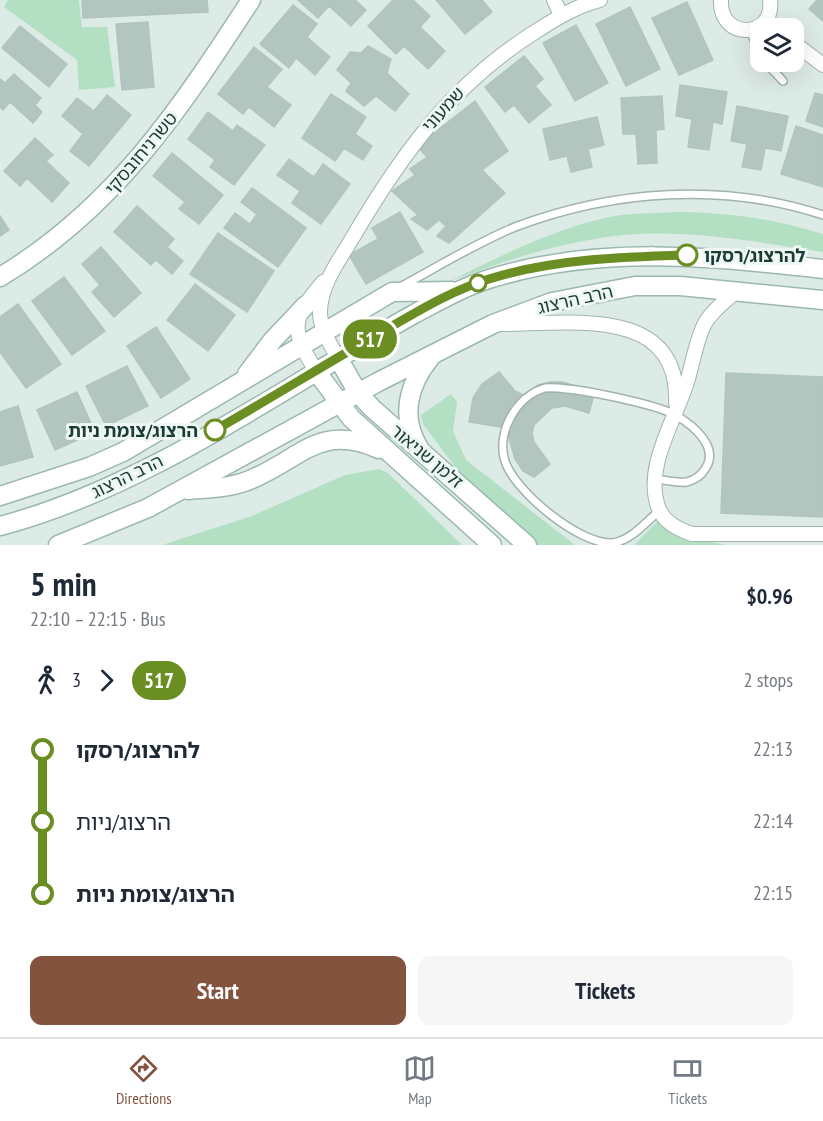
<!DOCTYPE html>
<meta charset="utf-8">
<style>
:root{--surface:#fff;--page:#f6f6f7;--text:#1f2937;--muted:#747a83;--line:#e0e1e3;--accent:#84533e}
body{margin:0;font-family:"PT Sans Narrow","Noto Sans Hebrew",sans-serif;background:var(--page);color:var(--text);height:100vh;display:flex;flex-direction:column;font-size:22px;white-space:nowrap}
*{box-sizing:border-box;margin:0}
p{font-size:20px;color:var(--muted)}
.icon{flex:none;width:33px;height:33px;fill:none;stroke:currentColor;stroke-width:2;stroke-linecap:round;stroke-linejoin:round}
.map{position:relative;height:545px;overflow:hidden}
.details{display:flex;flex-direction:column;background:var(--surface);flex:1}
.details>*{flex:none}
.badge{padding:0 12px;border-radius:20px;font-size:21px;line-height:39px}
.fabs{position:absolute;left:750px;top:18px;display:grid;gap:12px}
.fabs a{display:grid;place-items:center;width:54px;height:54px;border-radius:12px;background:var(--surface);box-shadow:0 6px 24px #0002;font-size:30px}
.map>.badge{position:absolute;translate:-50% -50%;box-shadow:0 0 0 3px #fff}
.legs{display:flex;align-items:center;gap:9px;height:66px;padding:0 30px;font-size:20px}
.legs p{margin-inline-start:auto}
.headline{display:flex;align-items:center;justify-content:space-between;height:102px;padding:0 30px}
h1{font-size:33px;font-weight:800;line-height:45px}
.action{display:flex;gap:12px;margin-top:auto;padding:12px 30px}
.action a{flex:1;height:69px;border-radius:12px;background:var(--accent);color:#fff;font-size:24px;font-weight:800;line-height:69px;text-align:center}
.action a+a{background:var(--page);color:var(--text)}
ul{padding:0 30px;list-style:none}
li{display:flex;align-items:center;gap:21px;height:72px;font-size:22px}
li i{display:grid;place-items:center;width:9px;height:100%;margin:0 8px;background:currentColor}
li i::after{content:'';width:15px;height:15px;margin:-8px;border:4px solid;border-radius:50%;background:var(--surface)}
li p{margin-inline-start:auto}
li:first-child i{background:linear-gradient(#0000 50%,currentColor 0)}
li:last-child i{background:linear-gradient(currentColor 50%,#0000 0)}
.tab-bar{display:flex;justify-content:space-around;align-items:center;height:84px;border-top:2px solid var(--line);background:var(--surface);font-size:16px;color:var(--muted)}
.tab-bar a{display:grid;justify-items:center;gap:3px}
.tab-bar .active{color:var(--accent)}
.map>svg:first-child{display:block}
</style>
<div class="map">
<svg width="823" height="545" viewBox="0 0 823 545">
<rect width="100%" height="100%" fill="#ddebe6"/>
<path fill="#b3dfc3" d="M8 0H79L82 27H107L115 87 79 90 77 60 4 7Z
M681 212C731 213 775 219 823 234V252C750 241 674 226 600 238 548 246 499 263 450 281 502 255 564 224 621 215 641 213 661 213 681 212Z
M451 394 457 402 453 431 466 460 575 545H536L459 472 423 424 421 415Z
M379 469 388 473 462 545H162L252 516 345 475Z
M658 521C680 536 701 540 727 545H634Z"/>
<path fill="#b2c6bf" stroke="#afc5be" stroke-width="1.5" d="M82 0H207L208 12 83 18Z
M298 0H355L366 10 351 26 329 6 318 18Z
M393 0H413L430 16 420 27 445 51 428 69 404 46 396 54 368 26Z
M436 0H482L492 12 465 34Z
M817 0H823V21L809 9Z
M687 2 713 60 679 75 652 18Z
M293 5 317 24 307 37 330 57 315 75 296 58 289 68 260 44Z
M630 7 660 69 626 86 596 24Z
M148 22 154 87 122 90 116 24Z
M576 25 608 83 575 101 543 43Z
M20 26 67 64 49 87 2 48Z
M368 46 391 59 387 73 409 94 395 111 376 96 364 106 346 91 351 83 337 70 350 52 361 53Z
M254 47 282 69 267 87 291 105 274 127 249 107 243 114 218 94Z
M524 56 543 79 535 86 551 105 529 123 514 105 505 112 485 87Z
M14 74 41 98 35 105 42 112 33 123 10 102 3 110 0 107V79L5 83Z
M680 85 727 92 722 124 713 122 709 150 688 147 692 119 676 116Z
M815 93 823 95V127L806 121Z
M331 94 366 117 355 134 372 146 363 160 344 148 335 161 302 138Z
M107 95 131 115 89 166 70 151 83 134 62 116 77 98 94 111Z
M662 96 664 129 656 130 657 163 638 164 636 134H623L621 98Z
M475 101 508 151 482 170 505 193 449 243 437 236 446 226 439 220 427 230 411 219 418 215 392 191 415 175 410 169 427 157 417 146Z
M737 106 788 116 781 151 765 148 761 170 742 167 747 144 731 141Z
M208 112 233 131 237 125 265 145 234 185 210 167 215 160 188 139Z
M597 117 604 145 588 149 592 167 571 172 567 156 550 160 543 129Z
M796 126 823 135V187L781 174Z
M35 138 53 155 46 161 69 183 52 202 27 178 20 186 4 171Z
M172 153 223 195 199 224 179 209 185 202 153 176Z
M289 159 314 177 323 164 350 184 321 224 292 203 300 191 277 175Z
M252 188 306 228 278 267 224 228 235 213 250 224 257 214 241 202Z
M137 206 174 239 167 247 183 261 172 274 156 260 151 265 114 232Z
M400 212 423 252 366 284 349 255 378 239 372 228Z
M0 216 9 230 0 236Z
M218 233 274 271 247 312 190 274Z
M101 247 141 293 114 317 92 292 100 285 82 264Z
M64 277 105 331 72 355 32 301Z
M195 284 235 315 208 351 167 320Z
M18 304 61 364 26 388 0 352V317Z
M156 327 190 379 161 398 127 346Z
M127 366 148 406 106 426 86 386Z
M499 372 515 391 525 396 538 385 550 382H562L595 391 589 413 565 406 552 408 534 425 532 433 534 442 550 464 534 477 523 471 515 459 506 428 469 422 473 398 482 384Z
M726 373 823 377V517L721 513Z
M77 392 95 432 55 450 37 410Z
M18 406 33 457 0 466V412Z"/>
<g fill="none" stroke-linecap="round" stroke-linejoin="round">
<defs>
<path id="lane" d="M750 30 760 55
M765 62 783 81
M402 286C439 266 476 243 515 227 613 190 723 182 823 215
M655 479C665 480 677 483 687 482 694 480 701 476 705 469 720 448 694 426 677 416 660 405 589 391 567 389 560 388 552 387 545 388 516 396 496 433 505 461 514 491 580 545 612 543 631 541 646 522 660 510"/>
<path id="street" d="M554 0 561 15
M721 0C719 41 775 39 770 0
M794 43 823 65
M738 290C726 300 713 310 705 323 695 342 693 365 686 385 674 422 643 470 659 509 664 522 680 530 692 534H823
M501 324C567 324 680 304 676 403
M338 358C330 344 320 328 320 312 320 285 340 259 353 237 401 155 452 84 535 32 555 19 576 6 600 0
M316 371C290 329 291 320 323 282"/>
<path id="secondary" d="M0 277C115 208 180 109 251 0
M338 358 358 393 372 408 527 545
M316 371 351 418 492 545
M247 374 272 341 306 305
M419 448C400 417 408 385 430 358
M188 490C210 488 232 488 252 479 302 458 319 423 379 449
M0 496 89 467 123 452 392 292 452 291
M0 526C146 488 284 387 414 314 439 301 463 287 489 279 597 245 712 256 823 269
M58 545 148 508 378 382 493 324 552 302 635 286H680L823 300"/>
</defs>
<use href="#lane" stroke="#a0b3ae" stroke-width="10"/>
<use href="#street" stroke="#a0b3ae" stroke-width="16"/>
<use href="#secondary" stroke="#9bb8b0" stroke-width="21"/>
<use href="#lane" stroke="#fff" stroke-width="7"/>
<use href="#street" stroke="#fff" stroke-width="14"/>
<use href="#secondary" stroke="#fff" stroke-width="18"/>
</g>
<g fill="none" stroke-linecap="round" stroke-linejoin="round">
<defs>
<path id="line-1" d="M215 430C273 397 329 362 387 329 420 310 453 290 489 279 553 259 621 257 687 255"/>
</defs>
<use href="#line-1" stroke="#fff" stroke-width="14"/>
<use href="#line-1" stroke="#6b8e23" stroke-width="9"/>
</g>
<g fill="#fff" stroke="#6b8e23" stroke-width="3">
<circle cx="687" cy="255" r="10"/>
<circle cx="478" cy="283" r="8"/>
<circle cx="215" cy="430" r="10"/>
</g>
<g text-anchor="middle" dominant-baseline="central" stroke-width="6" stroke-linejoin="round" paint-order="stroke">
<g font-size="18" fill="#1d3b36" stroke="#edf7f3">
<text transform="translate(443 109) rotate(-48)">שמעוני</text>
<text transform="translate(141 153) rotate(-50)">טשרניחובסקי</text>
<text transform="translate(575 299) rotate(-13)">הרב הרצוג</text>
<text transform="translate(427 456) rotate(40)">זלמן שניאור</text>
<text transform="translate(127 476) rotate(-26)">הרב הרצוג</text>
</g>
<g font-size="18" font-weight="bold" fill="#1d3b36" stroke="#edf7f3" text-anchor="start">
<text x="704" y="255">להרצוג/רסקו</text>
<text x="198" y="430" text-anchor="end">הרצוג/צומת ניות</text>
</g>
</g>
</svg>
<div class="fabs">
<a><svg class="icon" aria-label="layers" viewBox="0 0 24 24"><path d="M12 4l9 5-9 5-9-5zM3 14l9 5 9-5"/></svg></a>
</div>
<b class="badge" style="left:370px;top:339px;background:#6b8e23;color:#fff">517</b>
</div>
<section class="details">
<div class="headline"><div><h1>5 min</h1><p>22:10 – 22:15 · Bus</p></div><b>$0.96</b></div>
<div class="legs"><svg class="icon" aria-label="walk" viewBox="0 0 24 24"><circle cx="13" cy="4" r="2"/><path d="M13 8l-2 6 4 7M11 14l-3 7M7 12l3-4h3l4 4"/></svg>3<svg class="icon" aria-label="forward" viewBox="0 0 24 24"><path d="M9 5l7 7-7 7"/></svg><b class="badge" style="background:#6b8e23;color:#fff">517</b><p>2 stops</p></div>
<ul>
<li><i style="color:#6b8e23"></i><b>להרצוג/רסקו</b><p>22:13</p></li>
<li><i style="color:#6b8e23"></i><span>הרצוג/ניות</span><p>22:14</p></li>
<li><i style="color:#6b8e23"></i><b>הרצוג/צומת ניות</b><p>22:15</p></li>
</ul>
<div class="action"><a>Start</a><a>Tickets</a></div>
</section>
<nav class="tab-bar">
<a class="active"><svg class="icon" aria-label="directions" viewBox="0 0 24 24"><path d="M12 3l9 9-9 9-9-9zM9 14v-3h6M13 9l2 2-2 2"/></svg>Directions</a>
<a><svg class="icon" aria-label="map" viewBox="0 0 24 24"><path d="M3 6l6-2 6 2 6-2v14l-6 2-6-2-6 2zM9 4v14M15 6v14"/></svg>Map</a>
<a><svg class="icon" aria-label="tickets" viewBox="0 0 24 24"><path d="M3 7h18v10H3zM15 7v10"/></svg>Tickets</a>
</nav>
